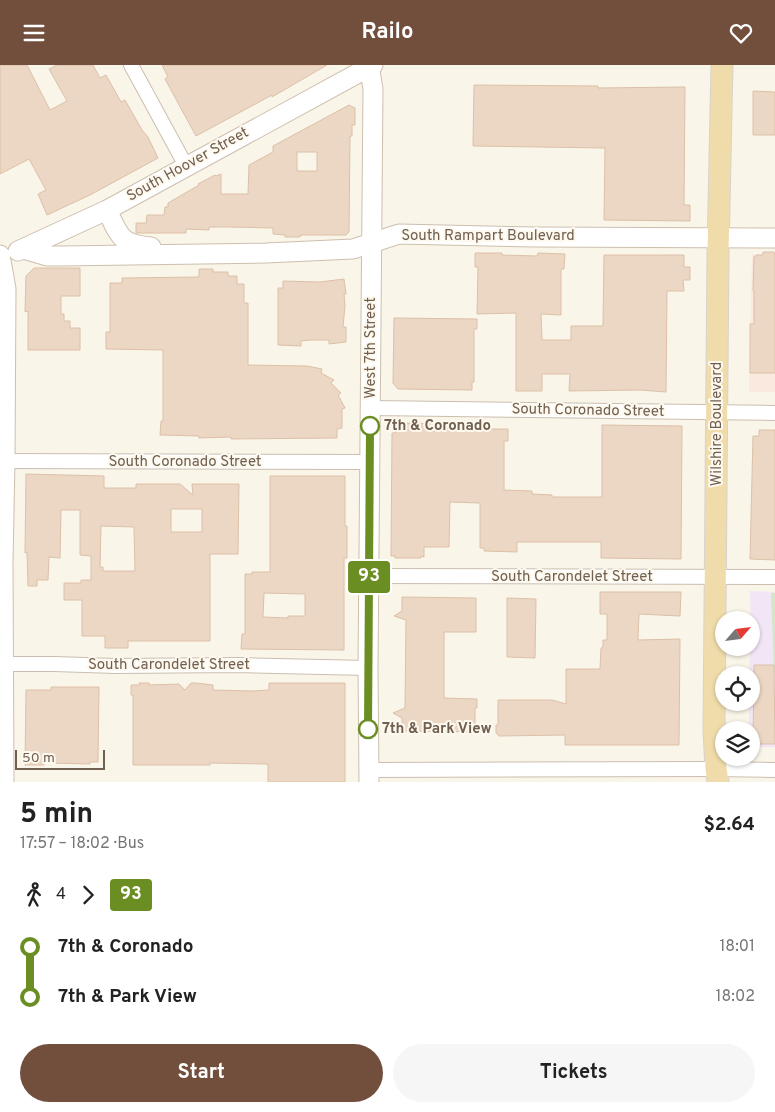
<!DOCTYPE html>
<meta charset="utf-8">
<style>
:root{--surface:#fff;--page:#f6f6f6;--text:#222;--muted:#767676;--accent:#724e3d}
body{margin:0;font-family:Overpass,sans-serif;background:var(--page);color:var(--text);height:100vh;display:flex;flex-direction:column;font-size:19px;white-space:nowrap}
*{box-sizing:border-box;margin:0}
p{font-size:16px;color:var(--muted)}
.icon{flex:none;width:28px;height:28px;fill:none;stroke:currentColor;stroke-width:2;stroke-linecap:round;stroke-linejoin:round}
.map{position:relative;height:717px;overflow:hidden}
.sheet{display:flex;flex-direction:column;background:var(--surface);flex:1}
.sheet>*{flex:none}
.badge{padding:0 10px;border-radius:4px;font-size:18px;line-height:32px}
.needle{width:32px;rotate:62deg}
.fabs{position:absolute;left:715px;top:546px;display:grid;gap:10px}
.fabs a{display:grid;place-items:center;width:45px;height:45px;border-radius:50%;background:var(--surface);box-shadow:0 1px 4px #0004;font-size:25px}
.scale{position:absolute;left:15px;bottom:12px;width:90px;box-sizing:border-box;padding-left:5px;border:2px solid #715f50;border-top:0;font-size:14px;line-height:18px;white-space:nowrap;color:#715f50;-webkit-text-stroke:4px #fdf9ef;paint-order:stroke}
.map>.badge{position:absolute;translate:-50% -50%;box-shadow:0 0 0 2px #fff}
.legs{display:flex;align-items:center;gap:8px;height:55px;padding:0 20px;font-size:16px}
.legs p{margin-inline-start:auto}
.summary{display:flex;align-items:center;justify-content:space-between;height:85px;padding:0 20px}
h1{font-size:28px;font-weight:700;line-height:38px}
.button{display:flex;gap:10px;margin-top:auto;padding:10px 20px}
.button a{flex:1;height:58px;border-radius:30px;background:var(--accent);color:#fff;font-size:20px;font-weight:700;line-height:58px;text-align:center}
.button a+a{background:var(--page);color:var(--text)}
ul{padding:0 20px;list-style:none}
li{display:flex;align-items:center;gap:18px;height:50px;font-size:19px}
li i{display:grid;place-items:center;width:8px;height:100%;margin:0 6px;background:currentColor}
li i::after{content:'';width:12px;height:12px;margin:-6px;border:4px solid;border-radius:50%;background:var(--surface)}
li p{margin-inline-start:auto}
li:first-child i{background:linear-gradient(#0000 50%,currentColor 0)}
li:last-child i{background:linear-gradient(currentColor 50%,#0000 0)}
header{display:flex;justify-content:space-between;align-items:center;height:65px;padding:0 20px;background:var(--accent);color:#fff;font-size:22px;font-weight:700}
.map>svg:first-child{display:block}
</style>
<header><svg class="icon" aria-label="menu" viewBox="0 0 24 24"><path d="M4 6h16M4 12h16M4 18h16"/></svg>Railo<svg class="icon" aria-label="heart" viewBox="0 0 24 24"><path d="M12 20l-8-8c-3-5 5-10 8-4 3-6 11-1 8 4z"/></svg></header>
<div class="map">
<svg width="775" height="717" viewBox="0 0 775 717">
<rect width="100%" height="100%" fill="#faf5e9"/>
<path fill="#f9e9de" d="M752 189 775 190V327H749Z"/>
<path fill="#f2e6f6" d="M750 526 775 527V682H754L751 679V665H749V638H751V610H749L750 583 751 582Z"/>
<path fill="#d2e6c9" d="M771 528H775V607H774Z"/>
<path fill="#ecd7c4" stroke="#dcc0a7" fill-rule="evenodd" d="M0 0H27L50 45 67 36 49 4 57 0H93L100 13 106 10 121 37 125 35 142 65 148 72 158 93 90 130 47 150 38 129 46 125 29 94 0 109Z
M162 0H327L272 32V30L196 71 165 14 168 12Z
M474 20 598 21V23L685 22 684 140H690V156L604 155 605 83 473 81Z
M753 26 775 27V70H753Z
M349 40 355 43V60H352V71H350L349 167 346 170H301L300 172H285V170L273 169V163L230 162H209V165L186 164V168H136V158H146L147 150H164L165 142H168V138L199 120 198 119 215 110 216 111 221 109V129H248L249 100 273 87V81ZM297 87H317V106H297Z
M763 187H774L775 190V308H750V259H754V226H753L754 192 757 190H763Z
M475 188H502V190L537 191 538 188 565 189 564 204H561V250L541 249 542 275H571V261H603L604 190H684V202H690V215H683L684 226H667L666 327 640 325 569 326 570 309H542V326H516V248L477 249 478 202H475Z
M34 203H80V231H61V249H64V256H70V263H80V285H28V246L25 247 26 211Z
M199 204H213V207H228V211H237V219H244V238H248V300L307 301 322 304 321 308 334 315 331 318 341 328 338 330 345 343 342 344V363L337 364V373L231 374V372L199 373V371L160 370 161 356H163V285L106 284V267H110V218H122V213L199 212Z
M344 214 346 229H344L345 241 343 262H346V277L329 279V275H310L301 276V281L278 280V223H283V216L320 217Z
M394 253 477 254V264H474V317H472V325L398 324 393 318Z
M395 358 469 359V364H508V376H504V425L532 426V429L552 430V432H602V360L682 361 681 494 601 493V477H517V487L484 486V483H480V438L450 437 449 482H424V492L421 491V493H395V491H391L392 368H395Z
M759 365H775V495L750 494 753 371H759Z
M26 409 104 411V423H136V419H180L193 430 192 419H239L238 489H210V576H128V583H105V571H82V535H64V518H81V515H91V491L80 490V445H61L60 493 49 492 48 515H37V521H28L27 487 25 488ZM171 444H202V467H171ZM101 461 134 462 135 506H103V502H100Z
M270 411H345V461H347V493H344V585L241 584 242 569H245V509H252V507H270ZM264 528 305 529V551H288V553L263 552Z
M600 527H681L680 551 639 549 638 575 680 574 679 680H565V670L499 671 496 668V660H498V635H552L566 639V604H600L601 583 603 582V575H607V549H600Z
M402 532 476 533V567H444V633L477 634V643H475V667L402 666V653L393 648 405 643 406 555 394 551 402 546Z
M507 533 536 534 535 593 507 592Z
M754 600H774L775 679H753Z
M139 618H149V620L179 619 185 625 191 618H196L213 620V625L252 626 269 625V618H345V717H268V699L210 698V700H133V630H131V620H140Z
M51 622H99L98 697H90V699L44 698V700H25L26 625H51Z"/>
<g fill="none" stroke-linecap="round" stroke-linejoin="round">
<defs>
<path id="street" d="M131 0 186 101
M371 343 775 348
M0 396 370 397
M369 511 775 512
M0 599H54L116 601 237 600 368 603
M368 705 716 704 775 705"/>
<path id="secondary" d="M107 145C120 172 120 179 151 182
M23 184 47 191H60L266 188 353 184 399 169 536 172 775 173
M18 186 107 145 373 0
M0 190 6 224 5 396 3 497 4 717
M369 717 368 603 373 24 369 0"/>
<path id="primary" d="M718 717 716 704 714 665 718 188 722 0"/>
</defs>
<use href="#street" stroke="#cbbeb0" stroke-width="16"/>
<use href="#secondary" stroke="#cdbfae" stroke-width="21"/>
<use href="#primary" stroke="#d7d2ce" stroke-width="23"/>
<use href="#street" stroke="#fff" stroke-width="14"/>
<use href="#secondary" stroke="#fff" stroke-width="19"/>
<use href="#primary" stroke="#f0dcaa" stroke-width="21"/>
</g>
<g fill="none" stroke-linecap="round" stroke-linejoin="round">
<defs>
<path id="line-1" d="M368 664 370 361"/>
</defs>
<use href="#line-1" stroke="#fff" stroke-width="11"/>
<use href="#line-1" stroke="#6b8e23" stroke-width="8"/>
</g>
<g fill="#fff" stroke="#6b8e23" stroke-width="2.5">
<circle cx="370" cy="361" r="9"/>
<circle cx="368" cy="664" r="9"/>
</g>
<g text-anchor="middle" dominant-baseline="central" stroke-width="4" stroke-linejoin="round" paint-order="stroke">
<g font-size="15" fill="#715f50" stroke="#fdf9ef">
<text transform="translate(188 100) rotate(-29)">South Hoover Street</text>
<text x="488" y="171">South Rampart Boulevard</text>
<text transform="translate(371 283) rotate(-90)">West 7th Street</text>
<text transform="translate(588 346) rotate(1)">South Coronado Street</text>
<text transform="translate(717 359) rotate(-90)">Wilshire Boulevard</text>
<text x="185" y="397">South Coronado Street</text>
<text x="572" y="512">South Carondelet Street</text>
<text x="169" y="600">South Carondelet Street</text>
</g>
<g font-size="15" font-weight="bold" fill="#715f50" stroke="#fdf9ef" text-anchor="start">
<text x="384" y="361">7th &amp; Coronado</text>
<text x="382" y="664">7th &amp; Park View</text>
</g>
</g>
</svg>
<div class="fabs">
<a><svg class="needle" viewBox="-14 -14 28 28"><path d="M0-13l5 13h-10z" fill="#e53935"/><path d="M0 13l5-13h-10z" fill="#767676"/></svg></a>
<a><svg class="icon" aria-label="locate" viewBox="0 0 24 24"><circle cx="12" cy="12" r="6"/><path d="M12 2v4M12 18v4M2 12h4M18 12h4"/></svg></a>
<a><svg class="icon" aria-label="layers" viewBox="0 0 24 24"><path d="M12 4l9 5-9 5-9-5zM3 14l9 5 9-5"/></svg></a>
</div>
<div class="scale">50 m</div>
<b class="badge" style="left:369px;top:512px;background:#6b8e23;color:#fff">93</b>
</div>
<section class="sheet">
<div class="summary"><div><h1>5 min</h1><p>17:57 – 18:02 · Bus</p></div><b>$2.64</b></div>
<div class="legs"><svg class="icon" aria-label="walk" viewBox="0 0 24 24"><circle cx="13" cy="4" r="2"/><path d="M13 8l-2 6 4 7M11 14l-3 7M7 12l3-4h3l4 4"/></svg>4<svg class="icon" aria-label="forward" viewBox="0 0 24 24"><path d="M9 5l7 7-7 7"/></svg><b class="badge" style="background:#6b8e23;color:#fff">93</b></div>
<ul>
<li><i style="color:#6b8e23"></i><b>7th &amp; Coronado</b><p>18:01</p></li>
<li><i style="color:#6b8e23"></i><b>7th &amp; Park View</b><p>18:02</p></li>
</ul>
<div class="button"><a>Start</a><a>Tickets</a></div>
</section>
